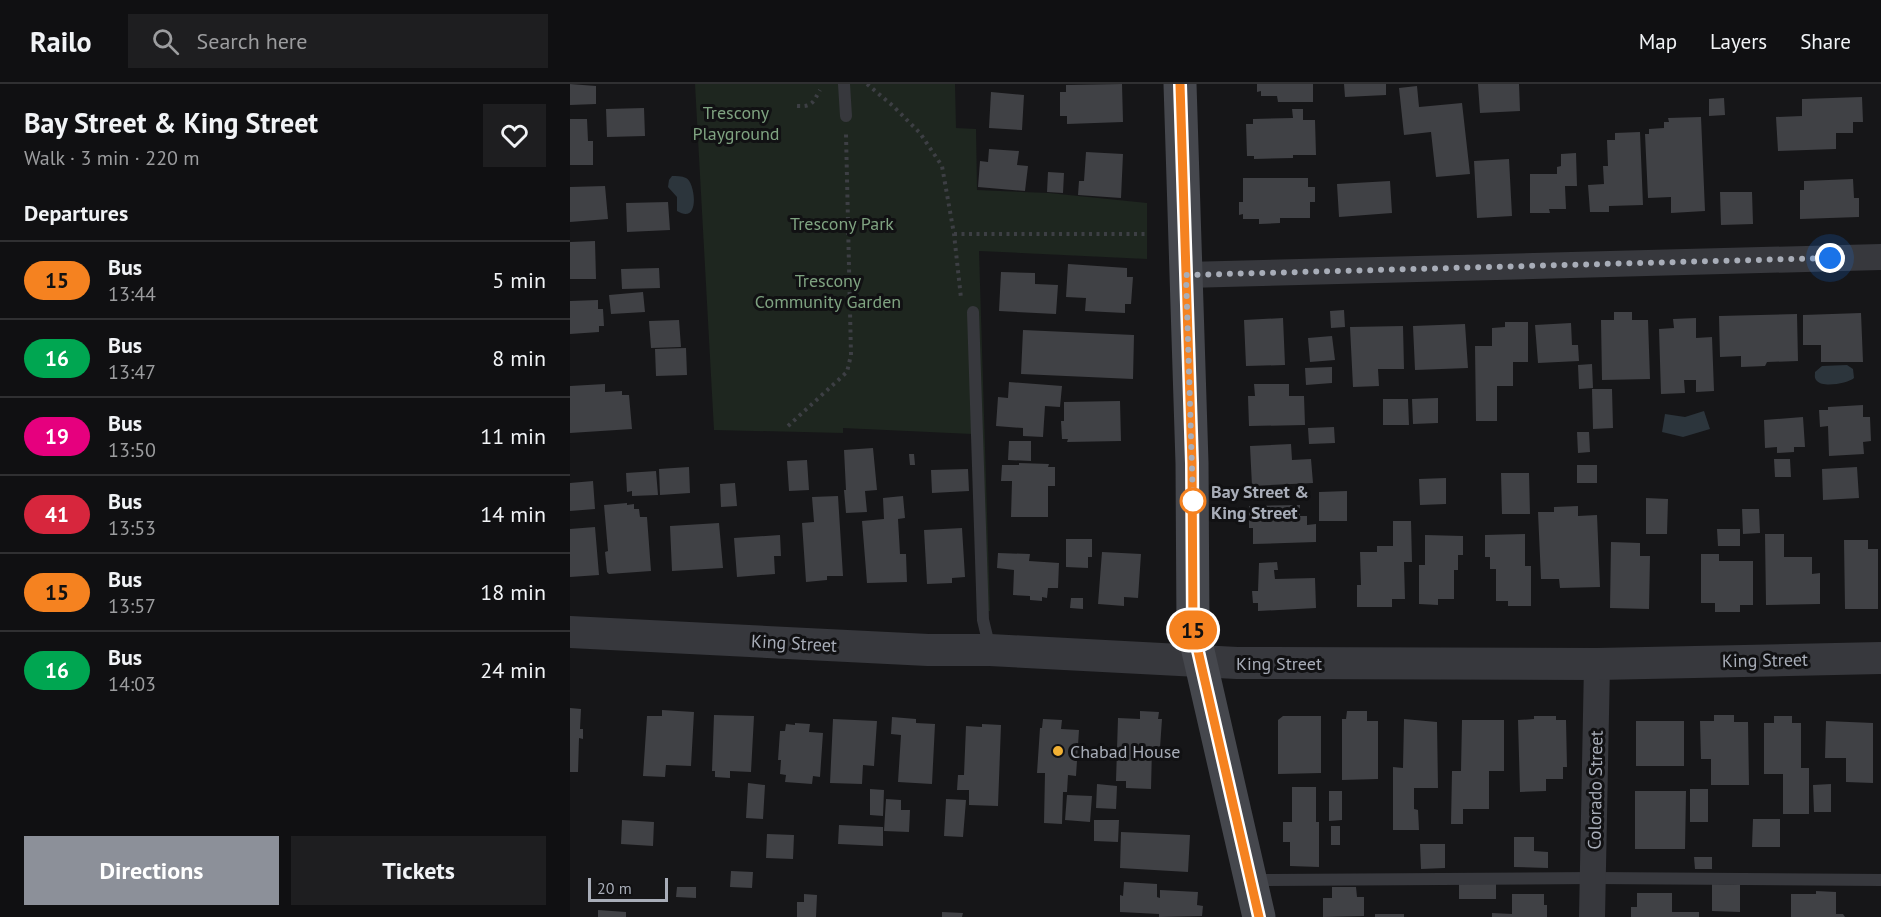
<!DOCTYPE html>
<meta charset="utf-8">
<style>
:root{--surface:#101012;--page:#1e1e20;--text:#f1f3f6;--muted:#9c9d9f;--line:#303032;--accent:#8c9099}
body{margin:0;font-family:"PT Sans",sans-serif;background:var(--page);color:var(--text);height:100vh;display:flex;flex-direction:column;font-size:22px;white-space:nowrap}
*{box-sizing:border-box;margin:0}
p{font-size:20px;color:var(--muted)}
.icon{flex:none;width:33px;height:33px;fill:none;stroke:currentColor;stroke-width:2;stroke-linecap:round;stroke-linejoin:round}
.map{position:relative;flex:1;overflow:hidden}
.side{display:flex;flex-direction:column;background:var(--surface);width:570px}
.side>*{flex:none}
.badge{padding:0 12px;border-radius:20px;font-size:21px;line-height:39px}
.scale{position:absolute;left:18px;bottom:15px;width:80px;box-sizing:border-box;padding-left:6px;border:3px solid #a8adb8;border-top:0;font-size:16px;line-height:21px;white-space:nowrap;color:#a8adb8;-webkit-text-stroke:4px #111113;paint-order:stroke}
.you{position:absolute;width:30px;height:30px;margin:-15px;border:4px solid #fff;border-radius:50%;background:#1a73e8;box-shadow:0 0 0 9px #1a73e833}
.map>.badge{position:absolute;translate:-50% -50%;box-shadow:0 0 0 3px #fff}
h2{padding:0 24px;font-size:22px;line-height:54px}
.round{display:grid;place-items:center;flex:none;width:63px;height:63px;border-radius:0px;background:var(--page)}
.overview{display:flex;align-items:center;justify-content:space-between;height:102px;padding:0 24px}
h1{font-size:28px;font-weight:800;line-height:45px}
.primary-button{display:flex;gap:12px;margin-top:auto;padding:12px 24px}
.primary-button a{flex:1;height:69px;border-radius:0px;background:var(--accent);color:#fff;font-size:24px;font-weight:800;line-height:69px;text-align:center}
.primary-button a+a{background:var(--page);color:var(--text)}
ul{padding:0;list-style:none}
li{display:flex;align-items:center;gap:18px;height:78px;padding:0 24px;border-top:2px solid var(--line)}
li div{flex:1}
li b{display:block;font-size:22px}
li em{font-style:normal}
li .badge{min-width:66px;font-weight:700;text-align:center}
header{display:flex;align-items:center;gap:36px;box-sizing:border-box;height:84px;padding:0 30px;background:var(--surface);border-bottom:2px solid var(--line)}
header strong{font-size:28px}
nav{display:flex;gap:33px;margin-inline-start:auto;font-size:21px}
.search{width:420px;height:54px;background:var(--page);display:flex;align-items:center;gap:15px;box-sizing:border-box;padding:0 21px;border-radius:0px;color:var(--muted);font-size:22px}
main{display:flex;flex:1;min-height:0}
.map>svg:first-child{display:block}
</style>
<header>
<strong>Railo</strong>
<div class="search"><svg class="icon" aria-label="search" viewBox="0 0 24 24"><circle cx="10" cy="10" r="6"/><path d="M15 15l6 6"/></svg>Search here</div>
<nav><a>Map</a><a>Layers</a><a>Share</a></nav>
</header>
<main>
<section class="side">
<div class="overview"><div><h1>Bay Street &amp; King Street</h1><p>Walk · 3 min · 220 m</p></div><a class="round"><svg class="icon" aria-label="heart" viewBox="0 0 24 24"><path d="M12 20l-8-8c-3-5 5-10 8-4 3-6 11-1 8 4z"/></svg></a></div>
<h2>Departures</h2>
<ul>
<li><span class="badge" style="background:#f58220;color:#111">15</span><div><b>Bus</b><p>13:44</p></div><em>5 min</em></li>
<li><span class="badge" style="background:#00a651;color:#fff">16</span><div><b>Bus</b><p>13:47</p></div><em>8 min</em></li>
<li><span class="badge" style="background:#e6007e;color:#fff">19</span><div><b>Bus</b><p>13:50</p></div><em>11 min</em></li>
<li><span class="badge" style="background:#d7263d;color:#fff">41</span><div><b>Bus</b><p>13:53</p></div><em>14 min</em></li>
<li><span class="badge" style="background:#f58220;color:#111">15</span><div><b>Bus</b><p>13:57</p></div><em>18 min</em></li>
<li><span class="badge" style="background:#00a651;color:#fff">16</span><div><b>Bus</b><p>14:03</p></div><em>24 min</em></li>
</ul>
<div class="primary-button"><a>Directions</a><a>Tickets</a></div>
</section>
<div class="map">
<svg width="1311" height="833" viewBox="0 0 1311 833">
<rect width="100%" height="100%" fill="#161618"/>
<path fill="#1e261f" d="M125 0H385L386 44 406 45 407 106 479 109 577 119V175L409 167 420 527H407L402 350 273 344V349L144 346Z"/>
<path fill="#2c353c" d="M102 92C106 92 112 92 116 94 125 97 131 142 107 127V113L98 103 99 96Z
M1277 281 1283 285 1284 294C1279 299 1253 304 1247 297 1244 294 1245 292 1245 288L1252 282Z
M1134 327 1140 345 1113 353 1092 348 1095 330 1115 333Z"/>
<path fill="#404145" d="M0 0 26 2V20L0 21Z
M552 0 553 38 497 40V32H490V8H496V1Z
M687 0H743V18H708L707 12H691V7L687 8Z
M774 0H816V11L775 13Z
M908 0H949L950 27 910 29Z
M847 2 849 23 892 19 900 90 866 93 861 48 834 51 829 4Z
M421 8 454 11 452 46 419 44Z
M1292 13 1293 38H1283V49H1266V65L1208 67 1206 33 1232 32V15Z
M1154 14 1155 31 1139 32V15Z
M74 24 75 52 37 53 36 25Z
M722 25H733V36H745L746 71H723V74L684 75V72H677L676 40H683V35L723 34Z
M1131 33 1135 127 1101 129V113L1078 114 1075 50H1079V45L1094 44V38H1099L1098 34Z
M0 35H17L18 57H23V81H0Z
M1070 48 1073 121 1039 122V128H1020L1018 101 1034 100 1033 82H1038L1037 56H1045V49Z
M419 65 449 67 447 81 458 82 455 107 408 103 410 77 418 78Z
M516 68 553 70 551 114 508 111 509 97H514Z
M1006 69 1007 102H995L996 125H979L980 129H960V90H987V83L991 82V70Z
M939 75 942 132 907 134 904 77Z
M478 88 494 89 493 109 477 108Z
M673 94H738V103H745V118H740V134H710V139L689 140V135H673V130L669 131V118H673Z
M1283 95 1284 114H1289V133L1230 135V106H1234V97Z
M820 97 822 129 769 133 767 100Z
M35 102 38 135 0 138V103Z
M1150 108H1182L1183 140 1151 141Z
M98 118 100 146 57 148 56 119Z
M25 157 26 195H0V158Z
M498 180 557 184V193H563L561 220H555V229L515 227 516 214 496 213Z
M89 184 90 204 52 205 51 185Z
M431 188 465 189V200L488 201 486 230 429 227Z
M73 208 75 228 41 230 39 211Z
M28 216V225H33L34 242H29V248L0 250V217Z
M774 226 775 243 761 244 760 227Z
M1044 228H1062V236H1078L1080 295 1032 296 1031 236H1044Z
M1291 229 1293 278H1251V261H1233V231Z
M1227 230 1228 277 1197 278 1195 282 1171 283V272L1150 273 1149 232Z
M713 234 715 281 676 282 674 236Z
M1126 234V254L1142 253 1144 307 1126 308V296H1114L1115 309 1091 310 1089 245 1104 244 1103 235Z
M109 236 111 263 81 264 79 237Z
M935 238H958V278H943V302H927V337H906L905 262H922V244L935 243Z
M1001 239 1002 261H1008L1009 277 968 279 965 241Z
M895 240 898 284 845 286 843 242Z
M833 242 834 285H808L809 302 783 303 780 243Z
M453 246 564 251 563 295 451 290Z
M762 252 765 276 740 278 738 254Z
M116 264 117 291 86 292 85 265Z
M1022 280 1023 304 1009 305 1008 281Z
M762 283V299L736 301 735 284Z
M439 298 492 302 490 323 475 322 473 353 453 352V344L426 342 428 313 438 314Z
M35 300V308L52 307V311H59L62 345 0 349V302Z
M684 300H719V312H734L735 341 679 342 678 312H685Z
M1022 305H1042L1043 344 1023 345Z
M868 314V339L843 340 842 315Z
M813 315H838L839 341H813Z
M550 317 551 357 497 358 498 355H492L491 337H494V318Z
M1293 321V333H1300L1301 357 1293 358 1294 370 1259 372 1258 342 1250 343 1249 326H1258V323Z
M1233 333 1235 363H1224V368L1207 369V363L1195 364 1194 336Z
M764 343 765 359 739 360 738 344Z
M1007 348H1019L1020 368 1008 369Z
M439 357H461V377L438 376Z
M721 360 722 376 741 375 743 399 682 402 680 362Z
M303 364 307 406 295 407 297 428 276 429 274 406H276L274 366Z
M339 370H344L345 381H340Z
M1204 375H1220L1221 393H1205Z
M237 376 239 406 219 407 217 377Z
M449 379 479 380 478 383H485V402H478V433H441L442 397H431L432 381H449Z
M1007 381H1027V399H1007Z
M119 383 120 409 90 411 89 385Z
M1287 383 1289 414 1253 416 1252 385Z
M398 385 399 407 362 409 361 386Z
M86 387 88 411 62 412V407L57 408 56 389Z
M931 389H959L960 430H932Z
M876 394V420L850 421 849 395Z
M23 397 25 425 0 427V399Z
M165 399 167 422 151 423 150 400Z
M777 407V437H749V408Z
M268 412 273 492H257V496L236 498 232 439 244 438 242 413Z
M333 412 335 434 328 435 330 470H336L337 498 297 499 292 437 314 435 313 414Z
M1076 414 1098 415 1097 450H1076Z
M57 419V421L64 420V425H69L70 433H77L81 487 39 490 37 488 35 468 38 467 34 421Z
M730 421V432H737V441L746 440V458L683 460V444H679V422Z
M1008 422V432L1027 431 1030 503 990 504 989 495H971L968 428H984V423Z
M1172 425H1189L1190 449 1173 450Z
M823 437H841L842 478H834L835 515H822V523H787V501H791L790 468H807V462H823Z
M149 439 153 484 102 487 100 442Z
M25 443 29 491 0 493V445Z
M392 444 395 493 382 494V499L357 500 354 446Z
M1147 445H1170V462H1148Z
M955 450V482H961V522H938V517H926V485H920V473H915V451Z
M1195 450H1214V473H1242V490L1250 489V520L1196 521Z
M210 451 211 472H204L205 490 167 493 164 454Z
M855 451 893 452V471H888V486H884V515H868V521L849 520V481H855Z
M496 455H522V473H518V484L496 483Z
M1274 456H1298V465H1308V525H1275Z
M1041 458 1070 459V472H1080L1079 525 1040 524Z
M532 468 571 470 568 514 554 513V522L528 520Z
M428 469 460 470 459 477 489 479 488 504H478L477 514 472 513V517L460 516V512L443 511 444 486 427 484Z
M1131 470H1149V477H1183V521H1170V528H1145V519H1131Z
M707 478 708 486H704L705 495 745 494 746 524 688 527V519H683L682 507H688L689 479Z
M501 514H513V525L500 524Z
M0 624 11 625 10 645H13V655L9 654 8 688H0Z
M92 626 124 628 121 682 96 681 95 693 73 692 77 632H92Z
M570 627 589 628 588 635H592L590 664H582L581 705 556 704V697H546L548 634 570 635Z
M777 627H797V637H808V695L772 696V635H776Z
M144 631 184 632 181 688 160 687V694L145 693V687H142Z
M1144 631H1164V638H1178L1179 701H1141V675H1131L1130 637H1144Z
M713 632H751V689L708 690V636Z
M964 632H986V636H996L997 683H993V695H976V707L950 708 948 636 964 635Z
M1204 632H1222V639H1231V684H1239V730H1213V690H1194V639H1204Z
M322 633 346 635V639L365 640 362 700 328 698 331 651 321 650Z
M263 635 307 637 304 682 293 681 292 700 260 699Z
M473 635 492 636 491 645 509 646 506 692 498 691 497 708H493L492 740 474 739 475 689H467L470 644H472Z
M834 635 867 638 868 704H844V725L848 726 849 746H823V683L833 684Z
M892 636H934V687H919V725H893V740H881L882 687H891Z
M1066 637H1114V682H1066Z
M1256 637 1303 639V699L1276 698V674H1255Z
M225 639 240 640 239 648 253 649 250 693 243 692 242 700 215 698 216 691 210 690 211 676H208L210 647H215L216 640 225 641Z
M412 640 431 641 428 722 399 721V706H387L388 691H394L396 642 412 643Z
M178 699 195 701 193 735 176 734Z
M527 700 547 702 546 725 526 724Z
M1261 700V728H1244L1243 701Z
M722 703H746V738H749V783L720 782V758H713V738H722Z
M300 705 314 706 313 732 300 731Z
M1120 705H1138V738H1120Z
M759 707H772V736L759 737Z
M1065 707H1116L1115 765H1065Z
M497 711 522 712 520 738 495 736Z
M316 715 331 716V726H340L339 748 314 747Z
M376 715 396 716 393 753 374 752Z
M1183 735H1210V763H1182Z
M52 736 84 738 83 762 51 760Z
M524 736H549L548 758 524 757Z
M269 741 313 743V762L268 760Z
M761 742H770V761H761Z
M551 748 620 751 618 788 550 784Z
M197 750 224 751 223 775 196 774Z
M944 753H964V767L978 768V784L944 783Z
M850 760H875V784L851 785Z
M1124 773H1142V785H1125Z
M161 787 183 788 182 804 160 803Z
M554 798 587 800V813L590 814V806L628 808 627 821 633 822 632 832 589 833V830L550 828V811L553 812Z
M889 799H926V815H889Z
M1142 800 1170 801V828L1142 827Z
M107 803H126V814L106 813Z
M762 803H786L787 813H794V832L753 833V814H762Z
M1246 807 1266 808V830H1273L1275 833H1221V810H1246Z
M1067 809H1102V828H1129V833H1061V823H1067Z
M234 810 247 811 246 833H227V818H234Z
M942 810H974V821H977V833H922V829L942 830Z
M28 826 56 828V833H28Z
M372 828 393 829 392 833H372Z
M805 830H834V833H805Z"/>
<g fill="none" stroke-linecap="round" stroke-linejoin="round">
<path stroke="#3d3f44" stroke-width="4" stroke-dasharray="3 4.5" stroke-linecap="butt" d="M297 0 323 22 350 49 372 82 384 150 391 214
M227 22C243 23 243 18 250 6
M384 150H579
M218 342 277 288 281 271 276 50"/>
<path stroke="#37383d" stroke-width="12" d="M274 0 276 32
M403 228 413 536 420 565
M682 796 1023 794 1311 796"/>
<path stroke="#37383d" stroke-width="26" d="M616 191 1311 173
M1022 833 1027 580"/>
<path stroke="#37383d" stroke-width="32" d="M0 548 358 566H420L667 579 1027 580 1311 574"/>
<path stroke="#45474d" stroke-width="33" d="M610 0 622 379 623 545 689 833"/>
</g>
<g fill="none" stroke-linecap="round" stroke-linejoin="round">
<defs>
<path id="line" d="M610 0 622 379 623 545 689 833"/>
</defs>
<use href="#line" stroke="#fff" stroke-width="14"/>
<use href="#line" stroke="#f58220" stroke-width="9"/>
<path stroke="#a8adb8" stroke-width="6" stroke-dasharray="0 10.8" d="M623 417 616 191 1260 174"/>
</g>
<circle fill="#fff" stroke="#f58220" stroke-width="3" cx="623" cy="417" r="12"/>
<circle fill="#f2b134" stroke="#111113" stroke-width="2" cx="488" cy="667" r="6"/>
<g text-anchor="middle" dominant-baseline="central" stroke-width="6" stroke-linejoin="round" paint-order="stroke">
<g font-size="18" fill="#7fa381" stroke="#111113">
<text x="166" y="28">Trescony<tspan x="166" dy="21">Playground</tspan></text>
<text x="272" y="139">Trescony Park</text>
<text x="258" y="196">Trescony<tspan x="258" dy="21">Community Garden</tspan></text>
</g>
<g font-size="18" font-weight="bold" fill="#a8adb8" stroke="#111113" text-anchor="start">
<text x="641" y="407">Bay Street &amp;<tspan x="641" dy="21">King Street</tspan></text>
</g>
<g font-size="18" fill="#a8adb8" stroke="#111113">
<text transform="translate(224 559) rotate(3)">King Street</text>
<text transform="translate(1195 576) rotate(-1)">King Street</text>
<text x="709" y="579">King Street</text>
<text transform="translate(1025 706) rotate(-89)">Colorado Street</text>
</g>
<g font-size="18" fill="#a8adb8" stroke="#111113" text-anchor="start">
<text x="500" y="667">Chabad House</text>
</g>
</g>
</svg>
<div class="scale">20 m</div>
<div class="you" style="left:1260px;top:174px"></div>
<b class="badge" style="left:623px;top:546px;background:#f58220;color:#111">15</b>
</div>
</main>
